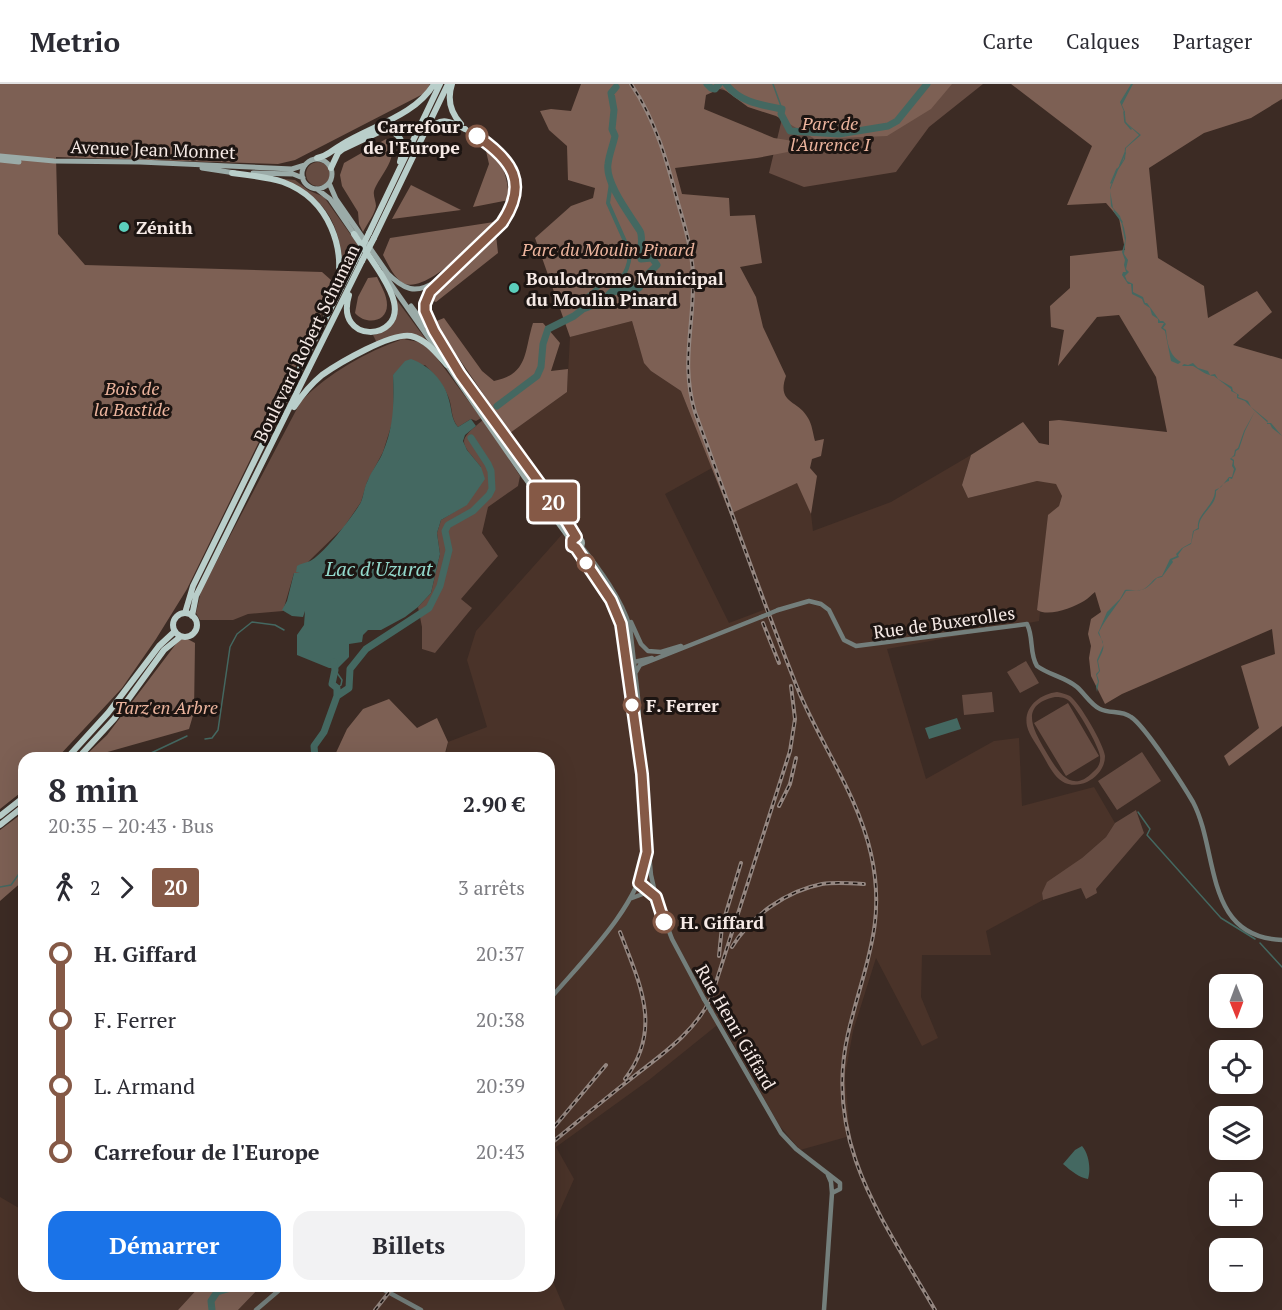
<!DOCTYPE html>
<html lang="fr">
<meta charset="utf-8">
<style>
:root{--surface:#fff;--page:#f2f2f3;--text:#2b2b33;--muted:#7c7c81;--line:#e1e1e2;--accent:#1a73e8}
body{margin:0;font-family:"PT Serif",serif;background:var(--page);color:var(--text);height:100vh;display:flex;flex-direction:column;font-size:22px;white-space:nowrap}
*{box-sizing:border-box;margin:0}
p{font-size:20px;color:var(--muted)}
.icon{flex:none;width:33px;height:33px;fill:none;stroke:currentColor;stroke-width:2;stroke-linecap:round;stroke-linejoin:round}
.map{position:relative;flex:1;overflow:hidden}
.side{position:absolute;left:18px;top:668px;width:537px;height:540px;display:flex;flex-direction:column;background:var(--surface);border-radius:18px;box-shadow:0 6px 24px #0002}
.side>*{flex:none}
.badge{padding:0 12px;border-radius:4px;font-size:21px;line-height:39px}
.needle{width:39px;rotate:179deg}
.tools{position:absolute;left:1209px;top:890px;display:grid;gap:12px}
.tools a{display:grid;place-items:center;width:54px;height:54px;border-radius:12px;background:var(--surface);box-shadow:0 6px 24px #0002;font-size:30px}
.map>.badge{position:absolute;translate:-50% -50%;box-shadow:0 0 0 3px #fff}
.legs{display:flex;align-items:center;gap:9px;height:66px;padding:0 30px;font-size:20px}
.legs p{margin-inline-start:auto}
.summary{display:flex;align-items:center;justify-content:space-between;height:102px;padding:0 30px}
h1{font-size:33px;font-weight:800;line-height:45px}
.primary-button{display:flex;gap:12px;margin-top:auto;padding:12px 30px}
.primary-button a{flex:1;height:69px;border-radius:18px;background:var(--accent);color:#fff;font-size:24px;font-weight:800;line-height:69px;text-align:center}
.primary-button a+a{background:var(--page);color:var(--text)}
ul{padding:0 30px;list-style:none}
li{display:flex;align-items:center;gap:21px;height:66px;font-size:22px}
li i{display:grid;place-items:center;width:9px;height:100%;margin:0 8px;background:currentColor}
li i::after{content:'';width:15px;height:15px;margin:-8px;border:4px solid;border-radius:50%;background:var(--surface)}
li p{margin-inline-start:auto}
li:first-child i{background:linear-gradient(#0000 50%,currentColor 0)}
li:last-child i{background:linear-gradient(currentColor 50%,#0000 0)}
header{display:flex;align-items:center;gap:36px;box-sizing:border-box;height:84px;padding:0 30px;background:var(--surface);border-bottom:2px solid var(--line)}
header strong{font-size:28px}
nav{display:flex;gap:33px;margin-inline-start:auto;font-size:21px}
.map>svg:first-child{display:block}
</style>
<header>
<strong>Metrio</strong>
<nav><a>Carte</a><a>Calques</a><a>Partager</a></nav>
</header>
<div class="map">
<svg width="1282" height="1226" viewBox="0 0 1282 1226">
<rect width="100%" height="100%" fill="#3c2b24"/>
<path fill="#4a3329" d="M632 237 637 256 651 287 681 307 712 384 665 410 729 539 766 525 730 430 798 398 811 430 813 447 891 418 971 371 962 401 968 414 1037 397 1056 399 1062 412 1059 422 1048 432 1037 526 1040 528 1039 537 887 565 926 695 994 657 1019 654 1022 722 1094 703 1115 739 1106 753 1042 809 1043 816 986 847 991 871H922L921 913 938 954 922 962 876 874 853 947 845 992 850 1052 800 1066 779 1041 721 938 649 996 556 1063 574 1095 549 1151V674H445L448 658 487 643 467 576 476 547 574 437 510 349 567 308 570 253Z
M0 1113 24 1127V1202H200L178 1226H0Z
M549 1188 565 1226H238L261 1202H549Z"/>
<path fill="#664c42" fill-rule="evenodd" d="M700 0H983L929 43 896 88 804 103 769 89 785 22Z
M306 90a12 12 0 1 1 24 0a12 12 0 1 1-24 0Z
M274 94 295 96 308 106 324 113 358 161 342 198C345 169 337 130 312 113 300 105 286 100 274 94Z
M396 215 427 257 419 253 377 259 373 251 381 249 396 231Z
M403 255 419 258 431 266 481 334 476 337 471 335 458 343C450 333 453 323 448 312 443 300 434 290 425 281L393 291 394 333 383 368 367 398 361 418 344 443 309 477 300 490 294 489 283 527 248 530 233 536H200L196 529 201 507 301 317C329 289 365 268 403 255Z
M483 336 520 392 518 402 488 423 482 449 498 472 461 515 472 524 435 569 422 565V543L418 523 431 509 440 470 437 449 441 436 467 420 481 383C460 357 456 358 483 336Z
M1026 577 1039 599 1020 609 1007 588Z
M992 608 994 628 964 631 962 611Z
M1057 608C1062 609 1066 610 1070 612 1080 619 1104 661 1105 672 1105 684 1097 693 1087 698 1080 701 1072 702 1065 699 1054 694 1048 680 1042 670 1037 661 1029 651 1027 642 1023 623 1040 610 1057 608ZM1055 613C1060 613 1063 613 1068 616 1076 622 1099 662 1100 672 1101 679 1098 684 1093 688 1070 712 1056 684 1045 666 1033 645 1019 621 1055 613Z
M1068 619 1099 672 1066 692 1034 639Z
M1142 668 1161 697 1117 726 1098 697Z
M1136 726 1144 749 1096 805 1097 809 1086 815 1081 804 1043 816 1042 809 1047 798 1082 774 1106 753 1115 739Z"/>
<path fill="#7d6054" d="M0 0H430L425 9 295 76 278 80 56 73 58 150 85 181 322 188 331 196 332 208 187 505 156 555 122 604 58 673 24 674V706L0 725Z
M581 0H952L931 25 887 52 815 55 776 32 748 23 722 4 706 11 704 25 774 54 793 57 798 66 757 74 675 84 682 110 729 114 730 132 755 131 762 179 740 183 756 213 763 243 786 292C776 320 799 316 808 334 812 340 813 350 815 357L824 355 821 372 812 375 810 384 817 392 811 430 797 399 730 430 681 307 651 287 644 279 632 237 570 253 535 154 571 122 593 114 595 104 568 96 567 62 549 46 540 27 551 25 571 27Z
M1011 0H1282V15L1251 34 1204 49 1149 84 1158 174 1204 202 1208 234 1257 207 1272 228 1233 261 1282 275V642L1229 682 1224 672 1259 644 1241 582 1275 570 1272 545 1122 610 1105 620 1091 592 1089 574 1091 562 1088 550 1091 535 1101 528 1095 508C1092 510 1088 515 1084 517 1072 524 1049 533 1037 526L1048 431 1059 422 1062 412 1056 400 1037 397 968 414 962 401 971 371 1023 338 1039 359 1049 361V337L1059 336 1167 348 1156 293 1119 231 1097 233 1058 282 1064 246 1051 243 1050 222 1070 204V172L1125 166 1119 134 1106 119 1067 121 1092 62Z
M386 55C403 71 379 91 374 107 373 112 376 117 376 122 375 130 367 140 363 148L359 140 358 128 342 102 340 91 344 79Z
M486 67C505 75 508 99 509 116L473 123 489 80Z
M411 101 461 126 392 135Z
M494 138C476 155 431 207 405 200 395 196 388 180 383 171L390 154Z
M496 151 498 169 436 218 431 216 434 209Z
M377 193C381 202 387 211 387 221 387 239 365 241 355 229L358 213 368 194Z
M444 234 482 287 494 297C529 290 524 267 533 239H543L560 259 551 287 568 285 567 308 510 349 434 238Z
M182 552 195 559 194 628 189 645 104 669 101 673 83 674 107 651Z
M389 615 417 644 437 634 448 658 444 673H334L347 645 363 625Z
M24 728V796L0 817V746Z
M200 1202H261L238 1226H178Z"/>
<path fill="#446861" d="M1131 0H1133L1122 21 1125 28V38L1141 51 1126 64 1125 75 1118 86 1110 106 1113 124 1120 132 1124 144 1126 154 1124 170 1128 176 1126 185 1129 188 1125 192 1127 197 1133 200V208L1143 213 1145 219H1147L1160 237H1163L1166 240 1163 244 1166 246C1167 257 1169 272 1181 278L1178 280 1171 277 1165 247 1161 244 1164 239H1158V235L1152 231 1150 224 1144 220 1142 215 1132 210 1131 200H1128L1122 191 1123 188H1126L1124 181 1125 176 1122 168 1125 157 1122 141 1120 134 1111 122 1110 104 1117 85 1124 75 1125 64 1139 51 1125 38V30L1120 18Z
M411 275C429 281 445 298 449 316 452 326 451 335 458 343L471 335 476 342 465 351 463 357 467 366 481 383 485 395 467 421 441 436 437 449 440 470 431 509 418 523 405 533 381 546H368L363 551 362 558 349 560V573L338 584H329L297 571V551L304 541 305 527 303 533 292 532 282 526 287 517 294 489H300L296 488 297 482C302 479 305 479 310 477 323 471 354 431 361 418 364 411 364 403 368 396 372 386 379 378 383 368 394 342 394 319 393 291L405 277Z
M1193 279 1198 284 1208 287 1210 291 1215 290 1218 295 1232 303 1233 307 1239 311 1238 313 1248 317 1251 323 1268 337 1267 339H1271L1282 352 1272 344 1270 340H1267V338L1255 327 1245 347 1239 365 1236 367 1235 372 1231 374 1234 376V381L1236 385 1232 395 1229 394V397C1224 398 1220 404 1216 407 1217 423 1197 430 1199 445L1194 447 1191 460 1183 464 1178 471 1179 473 1172 476 1173 478 1162 493 1157 494C1143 509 1144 505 1126 507 1117 522 1107 532 1099 548 1104 564 1106 561 1098 577L1100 587 1097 591 1099 597 1097 608 1096 602 1098 598 1096 590 1099 587 1097 576 1103 562V558L1098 549 1107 528 1120 515 1125 506C1130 505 1136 507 1141 506 1150 504 1152 493 1162 492L1170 475 1177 472 1176 470 1182 464 1191 459 1193 447 1198 444C1196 430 1215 422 1215 406L1221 403 1229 393H1232L1234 385 1232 382 1233 377 1230 375 1234 371 1235 366 1238 364 1244 347 1255 327 1245 317 1237 314V310L1231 307V305L1214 292C1208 292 1198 285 1193 282H1182L1184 280 1188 281Z
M957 634 961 645 929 655 925 644Z
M1082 1062C1089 1070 1091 1085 1088 1095 1080 1094 1071 1087 1063 1080L1075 1066Z"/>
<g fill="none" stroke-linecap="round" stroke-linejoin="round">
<path stroke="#446861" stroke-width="1.5" d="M773 0 782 25
M1124 28 1125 38 1131 45
M1120 81 1125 69
M1111 99 1117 85
M1114 127 1122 138
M335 586 342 596 341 601 337 604
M205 655 212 654 218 646 230 563 237 550 252 538 275 541 284 546
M113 674 151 669 187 652
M1138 728 1150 745 1147 751 1221 834 1255 855
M0 803 11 801 24 783
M1260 859 1282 883"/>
<path stroke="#446861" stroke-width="4" d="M611 99 608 119 628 164
M583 225 579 222 581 215C590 212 594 206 601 201 606 199 611 199 616 197 626 193 631 177 629 167"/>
<path stroke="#446861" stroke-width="7" d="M707 0 711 4 715 5 719 0
M726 0C739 18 761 21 782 25L781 30 790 47 839 50 888 42 897 37 927 0
M497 322 537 292 541 283 543 260 548 245 574 232 583 225 602 218 611 208 639 204 648 190 657 181 652 174 641 175C639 166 644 155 640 147 630 131 605 99 608 80 609 71 613 61 615 52L612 45 614 26 611 9 616 3
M334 578 335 586 332 600 337 604V612
M315 674 314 662 324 648 337 612 349 604 350 585 366 565 429 524 440 502 449 466 445 447 448 441 473 427 489 411 492 405 491 387 488 380 471 354
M212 1226 211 1217 217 1208 238 1202"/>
<path stroke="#747f7c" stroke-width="4.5" d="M582 463C600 486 621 514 630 543L638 614 640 657
M576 464 611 516 621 540 640 674 651 791 656 813 672 855 704 915
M778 526 809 517 821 520 829 526 844 556 856 562 1027 540C1034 554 1029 569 1037 582 1049 591 1065 593 1077 603 1085 610 1091 621 1100 625 1110 630 1121 626 1131 633 1145 642 1183 701 1193 718 1219 767 1203 853 1282 856
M631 538 641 560 648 567 661 568 681 562
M634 578 652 574
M636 588 640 581 761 533
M639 799 656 813
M632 814 648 808
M549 916C583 876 636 825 646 774
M711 927 781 1049 796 1065 840 1099V1105L832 1109
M377 1202 421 1226
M256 1226 284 1202
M824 1226 832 1109 831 1098 828 1091"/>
<path stroke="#9baba8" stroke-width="5" d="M0 72 54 77 140 78 292 85 305 81
M302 90a15 15 0 1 1 30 0a15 15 0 1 1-30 0Z
M0 76 19 78
M202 84 235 89
M253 89 293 90 303 94
M329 99 336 115 388 190
M317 105 330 115 356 153
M386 188C404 206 415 211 437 197
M383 189 440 270
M411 222 425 241
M438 261 562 430 576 454
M444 263C437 251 424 237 425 222 426 211 434 203 442 196 468 166 543 122 505 75 495 62 478 54 465 45
M445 278 525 394 572 458
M571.5 459a5.5 5.5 0 1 1 11 0a5.5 5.5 0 1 1-11 0Z"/>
<path stroke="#b9ceca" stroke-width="6" d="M452 0C447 15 450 28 461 40
M430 47C439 31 452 38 465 45
M317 74C328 72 332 66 341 61 371 42 415 32 434 0
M331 84 338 69 343 65 383 46C403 47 405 62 400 78
M232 89C249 91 267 93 283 98 329 115 348 165 335 210
M369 149 440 0
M374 154 448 0
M349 211C334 260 403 258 394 218 390 199 365 167 354 150
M294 323C302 311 311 300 322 291 339 279 392 248 411 252 427 256 437 270 447 281
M173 541a12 12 0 1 1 24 0a12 12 0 1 1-24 0Z
M185 529 193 502 293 298 358 171
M192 532 196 512 362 177
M67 674 108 629 159 562 174 548
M78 674 114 635 164 566 180 553
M0 732 24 713
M0 741 24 722"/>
<defs>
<path id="rail" d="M631 0C656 37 667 77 678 119 686 146 694 172 693 200 693 247 681 281 695 328 729 421 762 516 799 608 822 662 858 712 871 770 887 841 863 884 848 950 823 1059 884 1137 935 1226
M763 539 779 579
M779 722 790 700 796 674
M620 848C640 900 663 945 625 995
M732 863C751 832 786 807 822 800 835 798 849 799 864 800
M719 872 722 842 741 779
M549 1049 606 981
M549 1061C575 1040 601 1018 628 997 659 972 693 951 711 914L790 667 795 635 791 602
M375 1226 394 1202"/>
</defs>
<use href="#rail" stroke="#958781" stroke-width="4"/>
<use href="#rail" stroke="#1d1512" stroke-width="1.5" stroke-dasharray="4.5" stroke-linecap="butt"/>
<path stroke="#747f7c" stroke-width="4.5" d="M761 533 778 526
M704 915 711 927"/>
<path stroke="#b9ceca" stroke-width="6" d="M358 171 369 149
M362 177 374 154"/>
</g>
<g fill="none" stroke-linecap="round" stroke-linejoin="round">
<defs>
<path id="line-1" d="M477 52C512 76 529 99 502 139L430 208 425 220V227L434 247 460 290 562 430 576 453 572 456V462L576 464 611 516 621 540 642 690 647 768 639 799 656 813 664 838"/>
</defs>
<use href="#line-1" stroke="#fff" stroke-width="14"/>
<use href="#line-1" stroke="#855946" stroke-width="9"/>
</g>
<g fill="#fff" stroke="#855946" stroke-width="3">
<circle cx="477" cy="52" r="10"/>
<circle cx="586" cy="479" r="8"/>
<circle cx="632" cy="621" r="8"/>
<circle cx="664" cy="838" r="10"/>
</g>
<g fill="#5bcebc" stroke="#1d1512" stroke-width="2">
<circle cx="124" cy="143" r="6"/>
<circle cx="514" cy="204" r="6"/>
</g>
<g text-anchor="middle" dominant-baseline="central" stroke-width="6" stroke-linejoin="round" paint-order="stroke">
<g font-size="18" font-style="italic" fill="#ecb49d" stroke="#1d1512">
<text x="830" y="39">Parc de<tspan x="830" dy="21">l'Aurence I</tspan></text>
<text x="608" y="165">Parc du Moulin Pinard</text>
<text x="132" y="304">Bois de<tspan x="132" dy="21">la Bastide</tspan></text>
<text x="166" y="623">Tarz'en Arbre</text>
</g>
<g font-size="18" font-weight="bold" fill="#f6eae6" stroke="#1d1512" text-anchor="start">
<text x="460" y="42" text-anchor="end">Carrefour<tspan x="460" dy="21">de l'Europe</tspan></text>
<text x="646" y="621">F. Ferrer</text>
<text x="680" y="838">H. Giffard</text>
</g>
<g font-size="18" fill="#f6eae6" stroke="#1d1512">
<text transform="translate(153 65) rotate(2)">Avenue Jean Monnet</text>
<text transform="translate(306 259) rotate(-64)">Boulevard Robert Schuman</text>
<text transform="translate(944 538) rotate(-8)">Rue de Buxerolles</text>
<text transform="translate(736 943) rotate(60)">Rue Henri Giffard</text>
</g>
<g font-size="18" font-weight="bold" fill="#f6eae6" stroke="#1d1512" text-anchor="start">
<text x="136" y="143">Zénith</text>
<text x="526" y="194">Boulodrome Municipal<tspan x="526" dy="21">du Moulin Pinard</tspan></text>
</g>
<g font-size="20" font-style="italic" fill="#93d9cc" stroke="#1d1512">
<text x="379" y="484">Lac d'Uzurat</text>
</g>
</g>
</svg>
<div class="tools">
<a><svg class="needle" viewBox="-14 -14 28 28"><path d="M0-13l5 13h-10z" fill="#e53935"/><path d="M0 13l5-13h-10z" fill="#7c7c81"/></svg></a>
<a><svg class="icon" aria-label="locate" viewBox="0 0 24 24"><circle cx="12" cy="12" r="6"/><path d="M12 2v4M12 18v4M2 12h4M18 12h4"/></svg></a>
<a><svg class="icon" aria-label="layers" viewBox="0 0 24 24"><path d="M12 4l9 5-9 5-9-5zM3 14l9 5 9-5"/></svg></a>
<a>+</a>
<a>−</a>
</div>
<b class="badge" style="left:553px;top:418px;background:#855946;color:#fff">20</b>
<section class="side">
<div class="summary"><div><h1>8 min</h1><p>20:35 – 20:43 · Bus</p></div><b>2.90 €</b></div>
<div class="legs"><svg class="icon" aria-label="walk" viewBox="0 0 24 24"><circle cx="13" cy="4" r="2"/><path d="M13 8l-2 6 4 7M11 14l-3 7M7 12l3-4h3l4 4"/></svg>2<svg class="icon" aria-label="forward" viewBox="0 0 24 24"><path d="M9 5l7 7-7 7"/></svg><b class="badge" style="background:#855946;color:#fff">20</b><p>3 arrêts</p></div>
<ul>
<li><i style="color:#855946"></i><b>H. Giffard</b><p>20:37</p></li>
<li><i style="color:#855946"></i><span>F. Ferrer</span><p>20:38</p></li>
<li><i style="color:#855946"></i><span>L. Armand</span><p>20:39</p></li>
<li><i style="color:#855946"></i><b>Carrefour de l'Europe</b><p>20:43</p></li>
</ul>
<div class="primary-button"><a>Démarrer</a><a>Billets</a></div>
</section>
</div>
